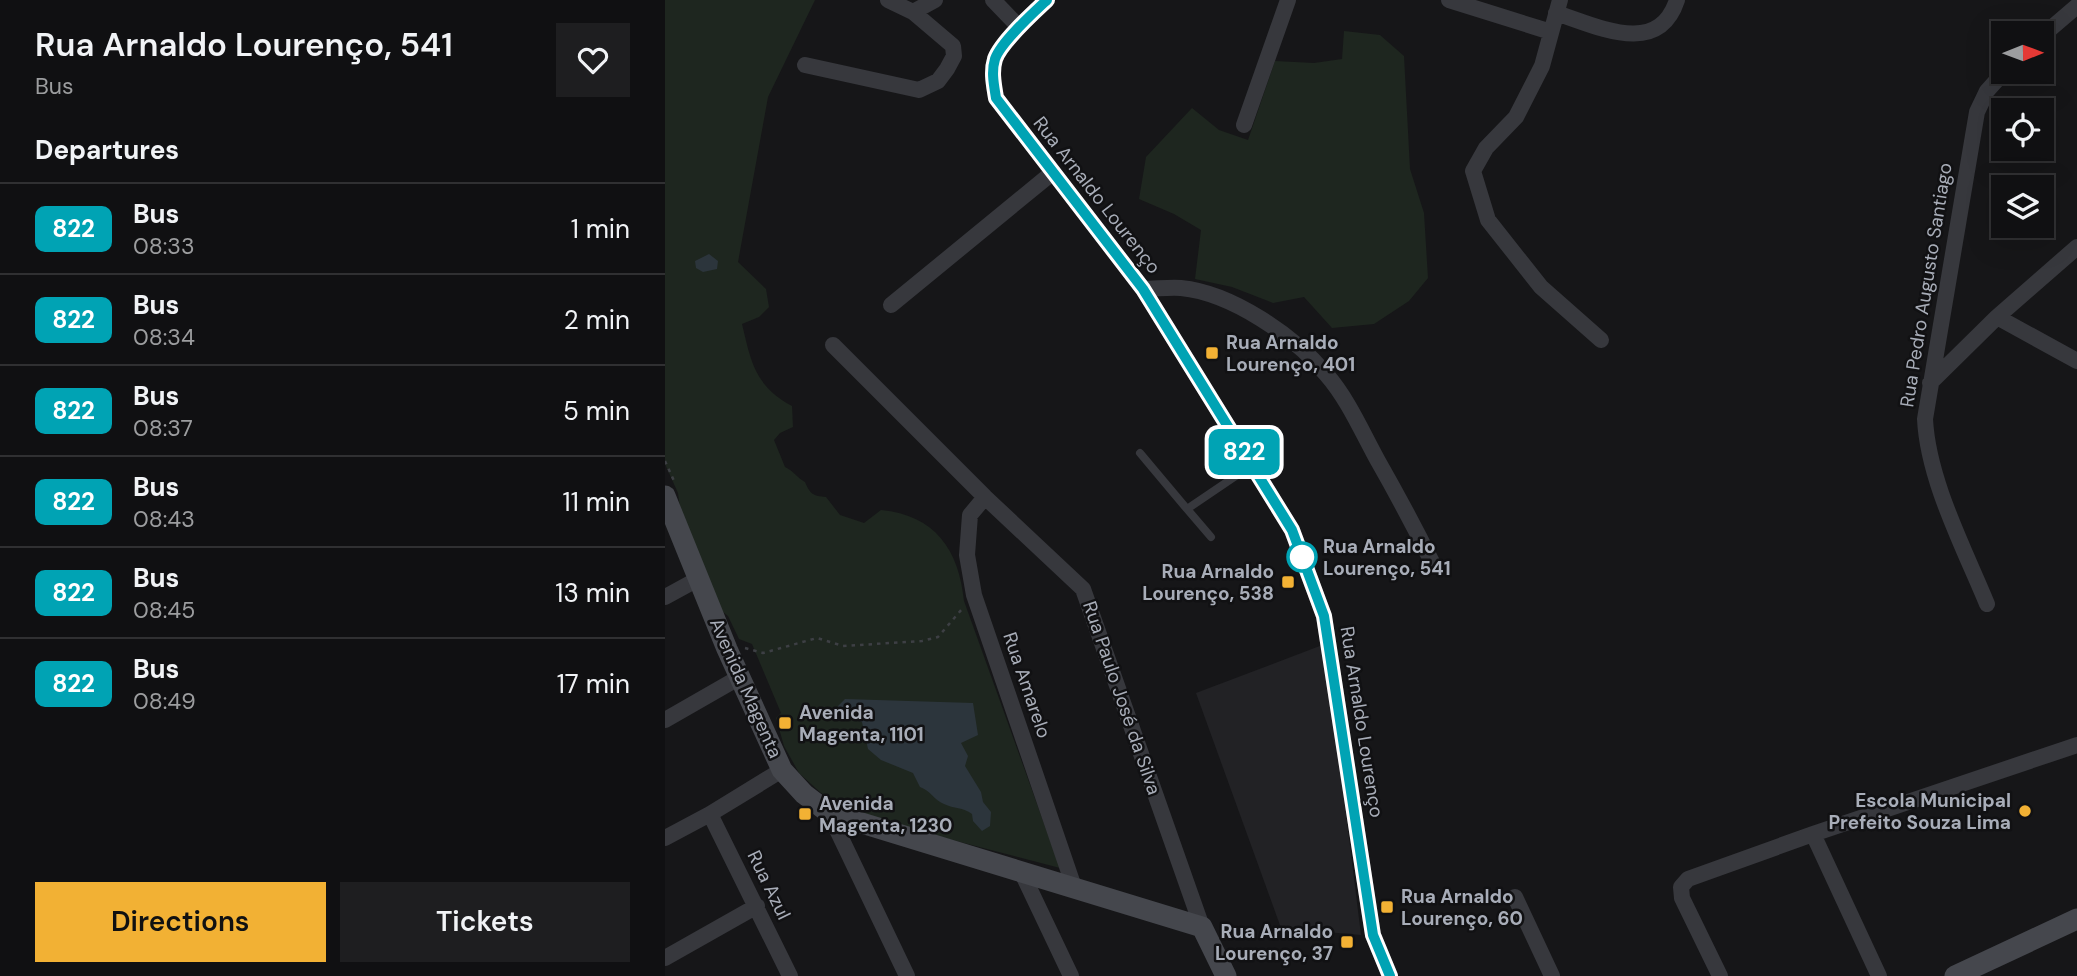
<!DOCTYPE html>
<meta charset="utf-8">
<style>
:root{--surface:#101012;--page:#1e1e20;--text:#f1f3f6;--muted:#9c9d9f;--line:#303032;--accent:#f2b134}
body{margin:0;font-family:"DM Sans",sans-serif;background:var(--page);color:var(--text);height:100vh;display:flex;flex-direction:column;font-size:26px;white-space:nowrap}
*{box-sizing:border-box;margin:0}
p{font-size:23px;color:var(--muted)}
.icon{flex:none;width:38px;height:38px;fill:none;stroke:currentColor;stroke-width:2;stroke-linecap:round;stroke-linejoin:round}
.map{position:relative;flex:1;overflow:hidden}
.side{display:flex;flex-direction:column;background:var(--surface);width:665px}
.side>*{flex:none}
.badge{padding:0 14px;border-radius:10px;font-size:24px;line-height:46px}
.needle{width:46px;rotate:89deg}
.tools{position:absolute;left:1326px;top:21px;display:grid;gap:14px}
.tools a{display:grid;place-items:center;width:63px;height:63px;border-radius:0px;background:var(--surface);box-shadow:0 7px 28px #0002,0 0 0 2px var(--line);font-size:35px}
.map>.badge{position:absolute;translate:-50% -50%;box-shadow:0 0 0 4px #fff}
h2{padding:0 35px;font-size:26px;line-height:63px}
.round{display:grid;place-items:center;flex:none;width:74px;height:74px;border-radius:0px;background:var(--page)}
.headline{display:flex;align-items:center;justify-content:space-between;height:119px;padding:0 35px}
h1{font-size:33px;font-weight:600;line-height:52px}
.button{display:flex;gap:14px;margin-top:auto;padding:14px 35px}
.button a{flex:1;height:80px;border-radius:0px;background:var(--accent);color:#111;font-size:28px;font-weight:600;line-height:80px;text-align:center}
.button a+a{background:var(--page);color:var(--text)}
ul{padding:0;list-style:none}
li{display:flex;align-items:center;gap:21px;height:91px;padding:0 35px;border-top:2px solid var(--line)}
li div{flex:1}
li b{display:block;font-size:26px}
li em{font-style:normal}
li .badge{min-width:77px;font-weight:700;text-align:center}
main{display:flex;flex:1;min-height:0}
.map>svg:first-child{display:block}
</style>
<main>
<section class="side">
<div class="headline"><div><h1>Rua Arnaldo Lourenço, 541</h1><p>Bus</p></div><a class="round"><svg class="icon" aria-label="heart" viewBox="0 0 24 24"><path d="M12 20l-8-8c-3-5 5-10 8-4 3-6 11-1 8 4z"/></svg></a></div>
<h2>Departures</h2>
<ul>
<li><span class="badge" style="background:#00a3b4;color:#fff">822</span><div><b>Bus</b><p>08:33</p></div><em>1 min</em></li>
<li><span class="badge" style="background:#00a3b4;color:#fff">822</span><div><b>Bus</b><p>08:34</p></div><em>2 min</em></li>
<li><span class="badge" style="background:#00a3b4;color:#fff">822</span><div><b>Bus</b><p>08:37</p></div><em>5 min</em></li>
<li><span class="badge" style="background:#00a3b4;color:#fff">822</span><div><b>Bus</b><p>08:43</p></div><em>11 min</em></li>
<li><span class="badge" style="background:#00a3b4;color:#fff">822</span><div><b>Bus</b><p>08:45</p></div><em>13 min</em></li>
<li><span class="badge" style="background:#00a3b4;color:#fff">822</span><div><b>Bus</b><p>08:49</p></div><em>17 min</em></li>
</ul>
<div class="button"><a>Directions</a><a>Tickets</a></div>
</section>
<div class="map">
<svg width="1412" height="976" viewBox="0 0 1412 976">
<rect width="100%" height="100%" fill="#161618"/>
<path fill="#222225" d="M660 644 696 935 616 928 531 693Z"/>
<path fill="#1e261f" d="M0 0H150L103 97 73 262 101 289 104 307 94 317 77 324C86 362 90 386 127 406L128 427 115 433 109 440 120 467C129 471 132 478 140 482 145 494 148 496 161 497L175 515 199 523 216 510C270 515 294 550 299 601L395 868 195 816 156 793 134 773 119 746 111 718 116 713 87 644 74 639 63 616 37 595 20 545 13 493 0 464Z
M679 31 715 35 739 56 745 169 759 213 763 278 744 301 709 324 667 328 639 297 608 303 567 287 530 279 536 230 509 214 474 199 481 157 527 108 554 130 583 140 610 61 649 63 677 59Z"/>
<path fill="#2c353c" d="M44 254 53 261 52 269 38 272 31 268 30 261Z
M180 699 308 703 313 735 296 743 303 756 300 766 316 792 318 802 326 812 325 826 317 831 308 821 307 814C298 807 289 809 279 804 269 800 266 791 255 787L248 773 216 760 203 749 197 722C186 717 176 719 173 706Z"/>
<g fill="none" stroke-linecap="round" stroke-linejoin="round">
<path stroke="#3d3f44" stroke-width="2.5" stroke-dasharray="3.5 5" stroke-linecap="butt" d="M0 461 10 483
M80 648 98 653 152 638 178 646 257 641 273 637 297 609"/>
<path stroke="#37383d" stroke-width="8" d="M475 453 522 509 587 465
M522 509 546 537"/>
<path stroke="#37383d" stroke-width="16" d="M328 0 354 27
M382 0C368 13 336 42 330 59 326 72 329 85 331 98L478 289 627 530 659 616 708 935 725 976
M784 0 886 32
M895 0 877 66 851 117 821 148 808 171 823 220 876 287 936 340
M248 12 270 0
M891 13C932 26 993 58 1012 0
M1377 36 1412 6
M140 65 254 90 273 81 282 69 289 56 288 46 248 12 223 0
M579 125 623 0
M478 289C491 289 504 287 516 288 567 293 629 336 661 374 683 399 697 432 713 461 733 496 751 530 769 566
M226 305 387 173
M1332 317 1412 361
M168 345 320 497 418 589 537 927
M1265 383 1332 317 1412 247
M320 497 305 515 302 555 309 595 409 887
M0 597 33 579
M1322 604C1299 548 1263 480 1260 419L1312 112 1322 91 1339 72
M0 720 75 677
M164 813 242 976
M45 814 125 976
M1148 834 1214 976
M0 838 45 814 117 770
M357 873 406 976
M850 897 887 976
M0 958 92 906
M1055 976 1017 898 1016 887 1023 879 1148 834 1412 745"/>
<path stroke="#45474d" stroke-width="21" d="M0 496 62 649 117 770 139 794 164 813 537 927 561 976
M1290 976 1412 919"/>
</g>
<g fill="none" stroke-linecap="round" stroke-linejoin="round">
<defs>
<path id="line" d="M382 0C368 13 336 42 330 59 326 72 329 85 331 98L478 289 627 530 659 616 708 935 725 976"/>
</defs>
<use href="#line" stroke="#fff" stroke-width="16"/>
<use href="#line" stroke="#00a3b4" stroke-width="10"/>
</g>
<g fill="#f2b134" stroke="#111113" stroke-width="2.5">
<rect x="540" y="346" width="14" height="14" rx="3.5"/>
<rect x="616" y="575" width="14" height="14" rx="3.5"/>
<rect x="113" y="716" width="14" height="14" rx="3.5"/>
<circle cx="1360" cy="811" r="7"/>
<rect x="133" y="807" width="14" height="14" rx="3.5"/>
<rect x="715" y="900" width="14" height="14" rx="3.5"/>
<rect x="675" y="935" width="14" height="14" rx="3.5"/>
</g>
<circle fill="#fff" stroke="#00a3b4" stroke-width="3.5" cx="637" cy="557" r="14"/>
<g text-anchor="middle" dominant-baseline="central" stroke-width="5" stroke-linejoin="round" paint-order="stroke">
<g font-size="19" fill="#a8adb8" stroke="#111113">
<text transform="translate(432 195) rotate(52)">Rua Arnaldo Lourenço</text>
<text transform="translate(1261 285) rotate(-81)">Rua Pedro Augusto Santiago</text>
<text transform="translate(362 685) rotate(71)">Rua Amarelo</text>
<text transform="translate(81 688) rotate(66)">Avenida Magenta</text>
<text transform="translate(457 698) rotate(71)">Rua Paulo José da Silva</text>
<text transform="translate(697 722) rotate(81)">Rua Arnaldo Lourenço</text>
<text transform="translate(104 885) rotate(64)">Rua Azul</text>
</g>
<g font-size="19" font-weight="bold" fill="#a8adb8" stroke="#111113" text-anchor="start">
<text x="561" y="342">Rua Arnaldo<tspan x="561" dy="22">Lourenço, 401</tspan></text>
<text x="609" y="571" text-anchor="end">Rua Arnaldo<tspan x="609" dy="22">Lourenço, 538</tspan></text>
<text x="134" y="712">Avenida<tspan x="134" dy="22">Magenta, 1101</tspan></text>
<text x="1346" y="800" text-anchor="end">Escola Municipal<tspan x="1346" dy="22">Prefeito Souza Lima</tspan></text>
<text x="154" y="803">Avenida<tspan x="154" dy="22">Magenta, 1230</tspan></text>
<text x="736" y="896">Rua Arnaldo<tspan x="736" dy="22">Lourenço, 60</tspan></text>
<text x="668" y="931" text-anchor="end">Rua Arnaldo<tspan x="668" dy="22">Lourenço, 37</tspan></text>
</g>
<g font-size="19" font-weight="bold" fill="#a8adb8" stroke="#111113" text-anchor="start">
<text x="658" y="546">Rua Arnaldo<tspan x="658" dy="22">Lourenço, 541</tspan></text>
</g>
</g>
</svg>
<div class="tools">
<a><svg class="needle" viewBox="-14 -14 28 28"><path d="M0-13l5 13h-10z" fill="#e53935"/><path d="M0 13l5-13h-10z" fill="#9c9d9f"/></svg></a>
<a><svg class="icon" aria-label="locate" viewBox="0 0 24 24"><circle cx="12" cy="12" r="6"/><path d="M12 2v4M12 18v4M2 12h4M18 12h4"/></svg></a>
<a><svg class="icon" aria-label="layers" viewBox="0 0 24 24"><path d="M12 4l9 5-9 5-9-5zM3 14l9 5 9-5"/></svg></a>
</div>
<b class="badge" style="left:579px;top:452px;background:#00a3b4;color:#fff">822</b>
</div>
</main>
